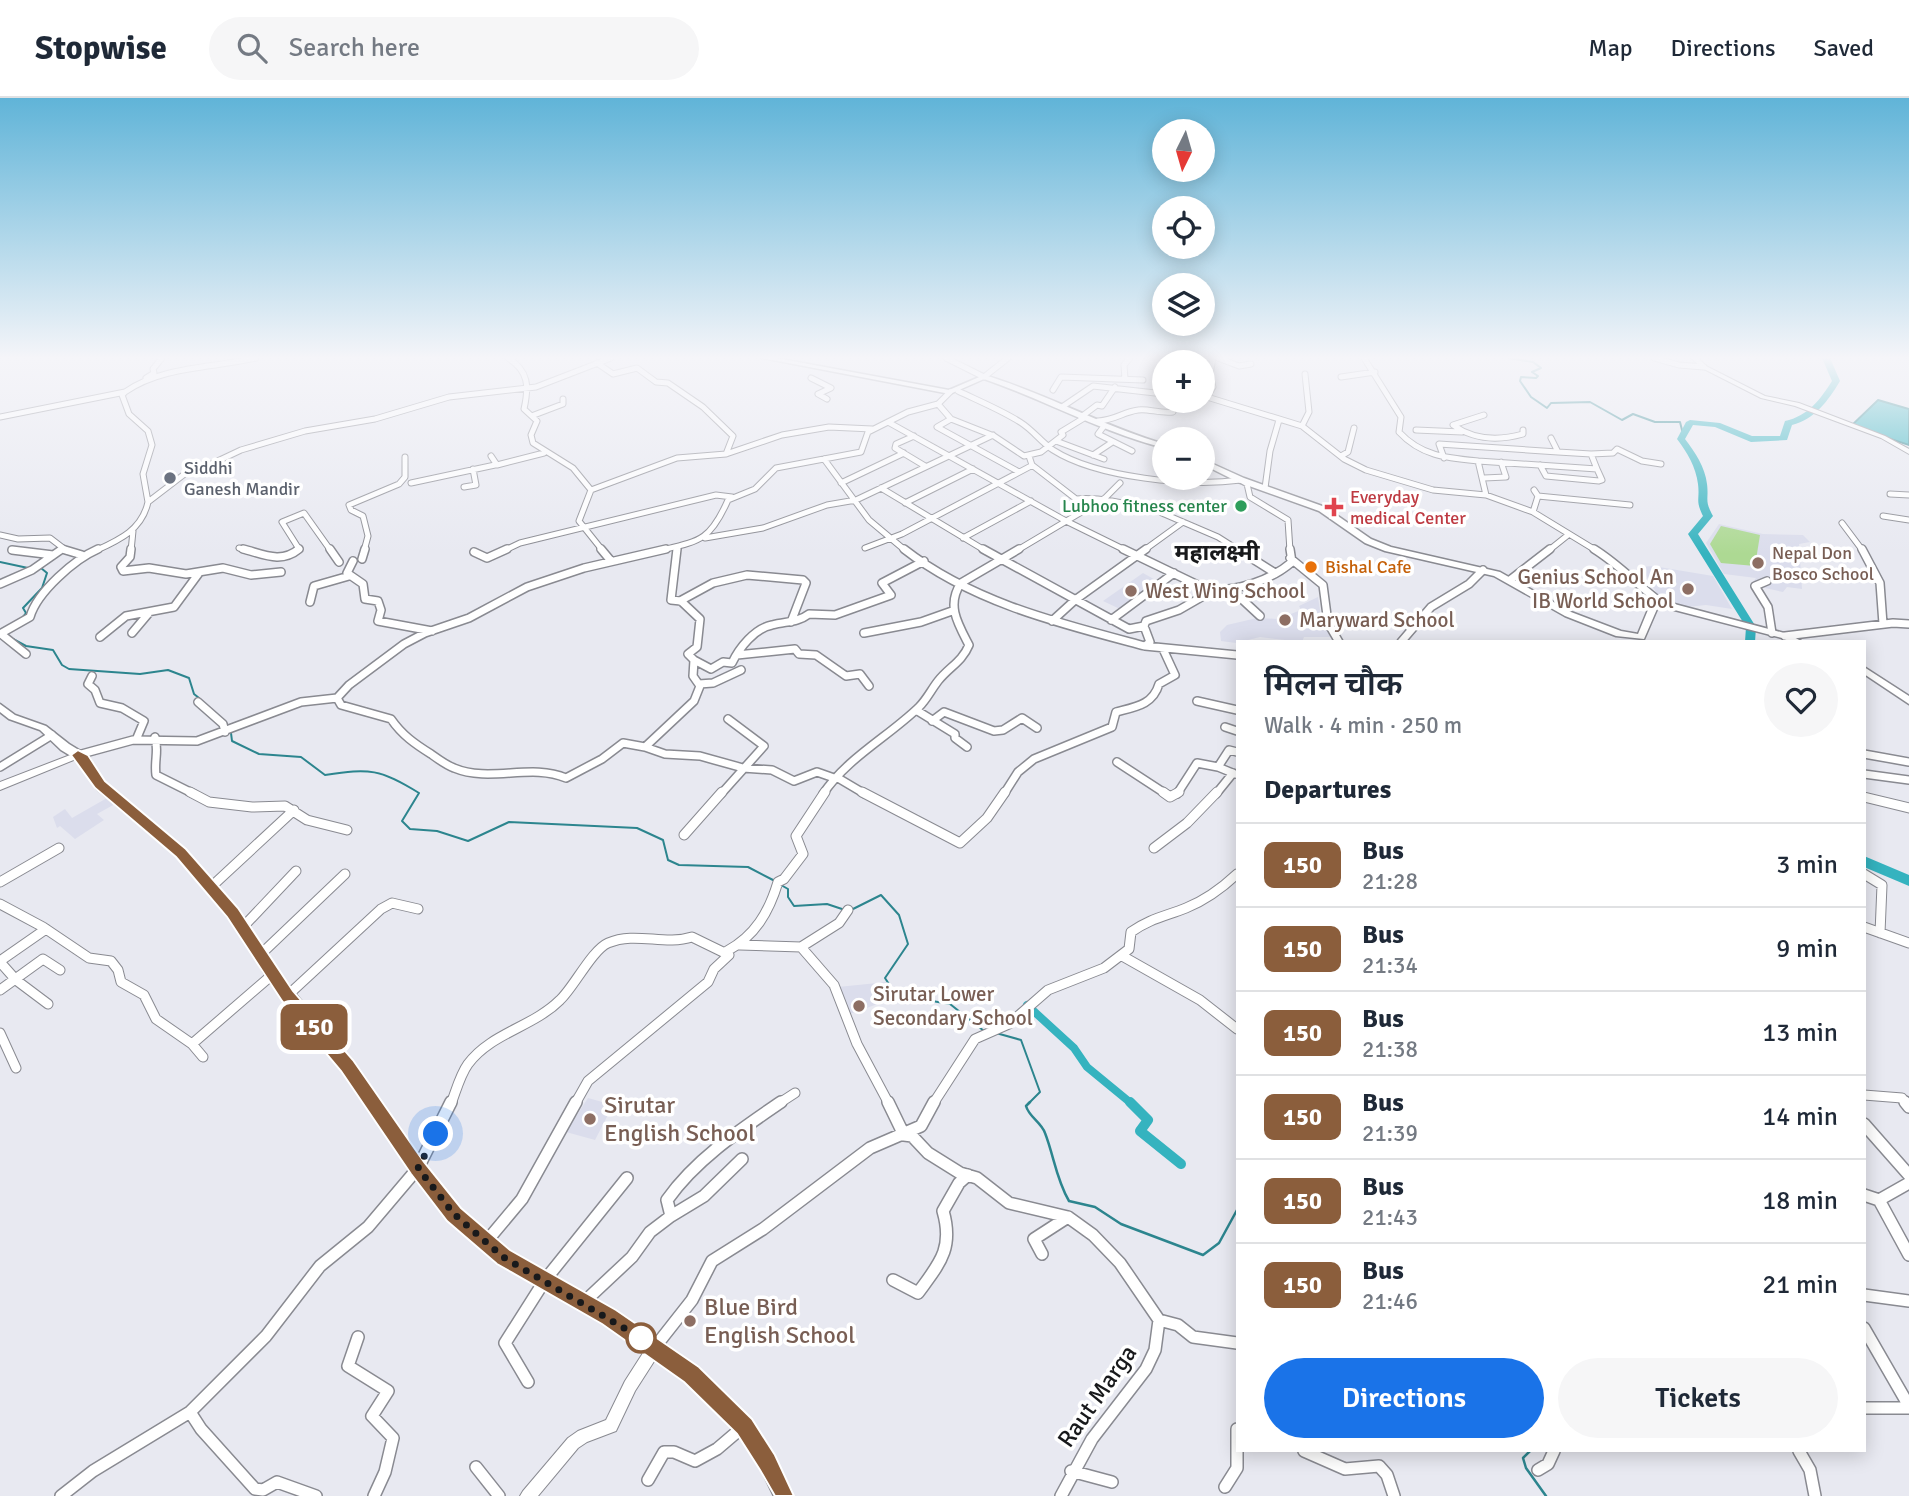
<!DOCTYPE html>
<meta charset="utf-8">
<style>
:root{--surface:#fff;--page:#f6f6f7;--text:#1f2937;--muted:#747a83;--line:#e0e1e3;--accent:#1a73e8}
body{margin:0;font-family:Signika,"Noto Sans Devanagari",sans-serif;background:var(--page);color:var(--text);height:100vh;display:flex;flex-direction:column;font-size:26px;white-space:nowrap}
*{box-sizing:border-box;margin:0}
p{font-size:23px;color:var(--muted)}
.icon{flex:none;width:38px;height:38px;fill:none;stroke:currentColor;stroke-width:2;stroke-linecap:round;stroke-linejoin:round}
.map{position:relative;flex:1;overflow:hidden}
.details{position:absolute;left:1236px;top:542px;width:630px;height:812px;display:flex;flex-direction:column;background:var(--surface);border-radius:0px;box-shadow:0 4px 18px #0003}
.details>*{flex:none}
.badge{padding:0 14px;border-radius:10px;font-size:24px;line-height:46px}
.needle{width:46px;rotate:185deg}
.fabs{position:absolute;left:1152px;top:21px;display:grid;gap:14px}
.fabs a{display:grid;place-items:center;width:63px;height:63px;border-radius:50%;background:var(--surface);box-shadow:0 4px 18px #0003;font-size:35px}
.you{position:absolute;width:35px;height:35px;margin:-18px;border:5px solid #fff;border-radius:50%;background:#1a73e8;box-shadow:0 0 0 10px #1a73e833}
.map>.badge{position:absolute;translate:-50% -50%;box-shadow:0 0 0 4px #fff}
h2{padding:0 28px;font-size:26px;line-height:63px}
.round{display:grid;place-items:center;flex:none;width:74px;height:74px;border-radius:37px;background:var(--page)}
.overview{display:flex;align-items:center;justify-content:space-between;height:119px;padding:0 28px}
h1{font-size:33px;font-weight:600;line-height:52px}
.button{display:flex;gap:14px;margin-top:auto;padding:14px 28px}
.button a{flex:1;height:80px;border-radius:42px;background:var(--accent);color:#fff;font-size:28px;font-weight:600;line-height:80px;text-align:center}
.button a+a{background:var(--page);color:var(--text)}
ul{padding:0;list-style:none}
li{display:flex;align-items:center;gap:21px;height:84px;padding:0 28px;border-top:2px solid var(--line)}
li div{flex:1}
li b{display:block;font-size:26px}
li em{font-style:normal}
li .badge{min-width:77px;font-weight:700;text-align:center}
header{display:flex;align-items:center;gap:42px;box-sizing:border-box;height:98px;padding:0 35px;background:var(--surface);border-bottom:2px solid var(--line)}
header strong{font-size:33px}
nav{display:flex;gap:38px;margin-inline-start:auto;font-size:24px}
.search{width:490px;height:63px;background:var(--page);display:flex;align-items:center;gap:18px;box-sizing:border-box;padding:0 24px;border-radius:38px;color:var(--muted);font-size:26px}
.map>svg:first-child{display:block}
</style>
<header>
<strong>Stopwise</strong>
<div class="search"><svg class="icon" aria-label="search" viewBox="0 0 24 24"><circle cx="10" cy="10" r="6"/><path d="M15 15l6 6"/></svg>Search here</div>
<nav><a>Map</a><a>Directions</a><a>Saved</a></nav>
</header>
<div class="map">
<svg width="1909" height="1398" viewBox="0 0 1909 1398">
<rect width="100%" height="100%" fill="#e8e9f1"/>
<path fill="#dbddec" d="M1719 426 1763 436 1803 437 1810 444 1799 446 1802 491 1787 489 1783 494 1751 487 1756 480 1724 476 1706 445Z
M1653 468 1713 478 1732 511 1706 507 1687 509 1659 499 1641 469Z
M1143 475 1159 484 1122 512 1103 503Z
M1318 499 1321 519 1331 539H1304L1302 544 1260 539 1236 545 1221 543 1220 534 1227 527 1257 520 1278 521 1301 512 1299 508Z
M107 700 115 706 97 716 104 722 75 741 60 728 57 730 53 719 65 711 72 720Z
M887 884 894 900 850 916 838 889Z
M588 1000 613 1007 595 1042 566 1034Z"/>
<path fill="#add993" d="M1721 428 1760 437 1755 468 1721 465 1710 446Z"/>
<path fill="#35b3bf" stroke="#2c858e" stroke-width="2" d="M1878 302 1909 311V347L1851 328Z"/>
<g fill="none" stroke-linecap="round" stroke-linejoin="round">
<path stroke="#2c858e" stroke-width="2" d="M1508 260 1533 264 1541 270 1532 274 1538 278 1536 280 1521 279 1520 283 1531 299 1547 310 1551 305 1590 304 1622 322 1633 316 1655 324H1680L1683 336
M0 464 28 470
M22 520 26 515 23 510 42 490 47 475 41 470
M13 541 26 548 53 552 62 567 69 571 140 576 168 572 189 580 194 596 199 600
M231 635 232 643 259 656 301 659 325 677C370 670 380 671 419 695L402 723 410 731 437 733 468 743 509 724 637 730 663 742 668 762 679 767 748 769 773 782
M781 787 788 791V799L794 808 827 806 842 811
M851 812 881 797 899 817 908 846 885 880 896 897 950 906 984 933
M996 935 1021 942 1040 994 1028 1006"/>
<path stroke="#2c858e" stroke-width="2.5" d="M1030 1004 1026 1008C1029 1019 1041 1024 1045 1035 1054 1058 1056 1081 1069 1103L1095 1109 1121 1126 1203 1157 1219 1145 1237 1112
M1530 1353 1523 1360 1526 1370 1546 1398"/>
<path stroke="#35b3bf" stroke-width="8" d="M1027 907 1074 950 1087 969 1132 1006"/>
<path stroke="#35b3bf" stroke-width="10" d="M1130 1004 1148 1022 1140 1033 1181 1066"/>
<path fill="#35b3bf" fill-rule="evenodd" d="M1822 260H1830L1840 283C1828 303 1815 321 1792 327L1787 342 1751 344 1715 329 1693 327 1685 341C1695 354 1705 369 1707 386 1709 402 1704 402 1713 418L1698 436 1756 529 1755 544H1745L1746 529 1688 436 1703 418C1695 402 1700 402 1698 386 1696 369 1687 354 1677 341L1686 324 1690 322 1720 325 1752 338H1780L1785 323C1808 318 1820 302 1832 283Z
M1864 758 1909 777V788L1864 769Z"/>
<defs>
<path id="minor-far3" d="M508 260C529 273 529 289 524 311L537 323 531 337 533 345 573 370 591 392 579 423 603 453
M946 260 984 279 1008 260
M1213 260 1210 276 1213 289 1207 299 1302 328 1344 361 1366 372 1433 392 1486 397 1533 414 1597 453
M1218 260 1239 268 1251 266
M1364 260 1401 319 1399 334C1421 358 1447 360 1478 363
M1654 260 1679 267 1704 269
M597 265 613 276 637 270 656 284 668 285 703 309 733 338 726 356
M1341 279 1375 274
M146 280 154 275 153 271 162 260
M811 280 831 290 818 296 827 301
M1125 281 1124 267 1130 260
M1053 292 1061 279 1143 282
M958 293C979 303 1001 312 1020 324 1033 332 1041 344 1053 352 1097 380 1190 389 1241 382L1247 386 1250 399 1288 422 1290 453
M125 294 122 297 129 316 148 333 152 347 143 376 148 404
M950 294 938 306 951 321 994 338 1024 358 1041 354 1063 337 1061 334 1084 320
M1062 309 1093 288 1164 296
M534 317 563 306V301
M1484 317 1453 327C1474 342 1498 343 1523 336V332
M0 319 125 294C162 268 214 270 256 260
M1081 319 1097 307 1102 308 1115 289
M951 321 937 329 1019 374
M888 324 1066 423 1127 453
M1302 328 1309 314 1305 276
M1416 332 1462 334
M914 338 896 346 895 350 925 368
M1056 343 1104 361
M1132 353 1098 336 1104 328 1098 323C1116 322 1123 314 1138 312 1147 310 1161 316 1173 314L1174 303
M1591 356 1613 355 1617 351 1642 363 1661 366
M1093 357 1111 345
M491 358 497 367 544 355
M1341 358 1348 354 1354 330
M1444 360 1439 346 1558 354
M824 361 869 422 906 453
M1032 367 1076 401C1104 398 1127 409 1155 408L1162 415 1218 439 1240 453
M1540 367 1546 378 1599 383 1602 382 1597 371
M1484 380 1506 379 1501 364
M411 385 495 367
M841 385 904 355
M464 389 476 387 473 371
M881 390 986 453
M1265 390 1270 353 1279 322
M591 392 677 360 726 356 782 337 829 329 872 331
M1890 396 1909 397
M1486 397 1478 363 1597 371 1591 356 1558 354 1551 340
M1538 398 1630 407
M905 405 973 371
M1533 414 1538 398 1534 392
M1883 418 1909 422
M1842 425 1863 453
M0 437 18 441 50 440 67 453
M705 440 763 430 827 407 856 402 993 337
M963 440 1031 403
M239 450 250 453
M865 450 902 436 1029 369 1032 367 1029 358
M12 452 17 453
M60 453 62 451
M95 453C119 442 142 432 148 404L195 368 205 369 241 352 305 333 375 321 449 299 536 289 611 260
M131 453 133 433
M297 453 299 451 282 424 304 415 331 453
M364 453 368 438 363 418 351 412 349 407 399 386 405 379V359
M503 453 520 445 716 397 732 399
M658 453C700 443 710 443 728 402L755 391 776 370 861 354 868 334 908 314 938 306
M677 453V449
M1016 453 1105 400 1120 385
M1143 453 1183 424
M1548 453 1568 437"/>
<path id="minor-far2" d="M62 451 82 457
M131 451 130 459 121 469 123 473 149 470 186 476 223 470 251 477 281 474
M243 451C263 456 281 466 299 451
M330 451 339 464
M601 451 611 463
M677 451 671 502 681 503 700 521 697 549 688 556 694 562 693 578 700 588 694 603 645 649 665 656 700 658 743 670 772 672 794 683 817 674 834 680
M904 451C973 505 1062 526 1145 548L1150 544 1144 528 1146 523 1179 512 1212 493
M983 451 1129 531 1144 528
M1123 451 1208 492C1237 493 1270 483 1292 464L1290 451
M1237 451 1275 475
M1594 451C1620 467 1638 488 1663 506
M1862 451 1880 485 1883 526
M12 452 53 457
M474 454 487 460 507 451
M1290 460 1323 487 1328 525 1339 544
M362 461 365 451
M353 463 347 475 363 486 365 501 378 503 381 512 378 523 432 533
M1510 482 1550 451
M1767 483 1755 488 1768 509 1772 535
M0 486 32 472 62 451
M1232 492 1260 518
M680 503 713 485 747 477 803 482 806 485 791 524
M310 504 314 488 349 478
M1111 522 1174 475
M1052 523 1075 502 1146 451
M132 535 148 516
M864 535 921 524 952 513
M0 536 30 519C37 494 75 461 98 451
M1 536 26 556
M1785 538 1893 525 1909 526
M100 539 126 518 174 509 199 475
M1401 544 1431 509 1469 486 1483 472
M1145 548 1237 557
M737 557 795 551 799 556 816 557 846 578 860 576 869 588
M694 562 711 571 723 564 732 565C739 550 755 530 772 527 786 523 797 525 809 516L835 517 891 497 882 485 924 463
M92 578 88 586 95 592 100 605 122 610 144 623 136 642
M699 586 713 585 741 572
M337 600 341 607 391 621C402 637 415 646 431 656 438 661 446 667 454 670 490 685 531 665 566 680L602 661 623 645 645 649
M1197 603 1237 612
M198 604 223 626 225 634
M916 612 955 636V640L967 649
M932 623 944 614 994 633 1003 632 1022 620 1037 630
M1225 629 1237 633
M155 639C159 653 154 663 156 677L194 696
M1864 656 1909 664
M78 657 133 642 197 643 301 604 337 600 349 587 404 546 425 535 469 520 527 489 584 470 666 451
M1117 664 1166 696
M0 669 52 637
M1235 676 1218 669 1229 652 1237 654
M1864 676 1909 682
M838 680 865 696
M721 696 764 648 728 621
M823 696C847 660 888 639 919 609 927 601 931 592 938 583 949 569 962 564 969 547 958 526 946 507 961 485L1019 451
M1004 696 1018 674 1034 661 1112 629 1116 614C1135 609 1153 607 1159 586L1175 577 1163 551
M1177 696 1197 665 1218 669
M1216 696 1233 675"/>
<path id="minor-far1" d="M190 694 209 704 252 709 285 708 307 722 347 732
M862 694 960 745 987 720 1005 694
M1163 694 1170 699 1179 694
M1864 699 1909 710
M684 737 722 694
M1154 750 1187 725 1217 694
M1864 776 1882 787 1880 835
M0 784 59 750
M211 789 294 712
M0 806 43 829 89 860 111 863 118 872 121 884 144 897 156 921 192 946 203 959
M243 829 296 773
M1864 829 1909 845
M740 847 801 849 839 825 848 812
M801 849 834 887 857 946 889 1006
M260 857 345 776
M728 857 727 853C755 838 769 814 778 784L784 781 803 756 796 738 825 694
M1124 859 1200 902 1237 931
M0 863 46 831
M0 864 16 882 48 906
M0 892 43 861 60 872
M287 898 381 811 392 805 418 811
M0 935 16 970
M192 946 272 877
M1864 997 1902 1000 1906 1006
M451 1006C456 993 460 977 468 966 491 935 533 929 560 902 574 889 592 852 608 845 636 833 664 848 692 839L729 857 714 871 708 884 588 983 575 1006
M778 1006 795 995
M933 1006 975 941 1009 926 1048 892 1104 870 1129 851 1131 834C1149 821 1166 818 1186 810 1206 802 1222 790 1237 776"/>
<path id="minor" d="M888 1004 904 1037 912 1038 928 1055 960 1075 977 1080 1009 1105 1068 1119 1093 1137 1120 1165 1159 1222 1178 1227 1193 1239 1237 1245
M1905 1004 1909 1009
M1864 1026 1909 1077
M1864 1097 1879 1102 1909 1085
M1879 1102 1909 1157
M671 1118 704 1098 742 1061
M486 1144 522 1101 576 1004
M1042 1156 1034 1141 1068 1119
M893 1182 918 1195C939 1166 954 1151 943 1113L959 1085 968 1077
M1864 1197 1909 1203
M583 1205 632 1159 650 1134 671 1118 667 1102C696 1061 740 1032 781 1004
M1864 1230 1909 1308
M358 1239 348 1268 388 1293 372 1318 393 1340 385 1374 374 1398
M655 1249 692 1202 712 1163 763 1131 870 1050 921 1028 934 1004
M528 1284 505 1245 545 1182 627 1080
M1864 1310H1909
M190 1314 201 1331 255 1391 263 1392 277 1384 316 1398
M1304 1353 1345 1371 1379 1368 1387 1377 1394 1398
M1799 1353 1810 1372 1815 1398
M476 1369 499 1398
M1538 1372 1548 1366 1554 1353
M1071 1373 1112 1384
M648 1382 664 1354H674L695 1363 717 1351 744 1328
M1225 1389 1237 1370V1331
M61 1398 93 1373 190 1314 266 1238 320 1168 368 1129 418 1070 451 1004
M1061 1398 1092 1341 1146 1271 1155 1252 1159 1222"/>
<path id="tertiary" d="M1691 260H1698L1706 268 1765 298 1799 305 1885 338 1909 351V356L1881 340 1795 308 1761 300 1702 270Z
M78 654 81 655 83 657 81 659 0 692V684Z
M655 1242 660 1244 662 1249 660 1254 635 1293 616 1333 587 1344 578 1350 538 1398H520L523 1393 568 1340 578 1333 606 1322 625 1283 650 1244Z"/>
<path id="secondary" d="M762 260H776L949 292 984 277C1046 295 1102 328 1164 346V350C1101 334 1045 302 984 281L950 296Z
M1202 361 1244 380 1325 409 1371 441 1391 449 1500 474 1571 514 1621 533 1638 536 1650 507 1663 503 1788 536 1803 544H1791L1782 540 1663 509 1657 511 1644 541 1616 538 1565 518 1494 478 1385 453 1365 445 1319 413 1238 384 1202 366Z
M1864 569 1909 598V606L1864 576Z
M0 606 15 617 46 628 69 646 87 657 104 684 185 752 247 826 276 873 352 963 423 1065 459 1111 508 1154 614 1214 697 1271 750 1322 773 1359 791 1398H774L761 1371 738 1334 685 1283 604 1224 498 1164 449 1121 413 1075 342 971 268 881 239 832 177 758 96 690 79 663 61 652 40 632 9 621 0 614Z"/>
</defs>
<use href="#minor-far3" stroke="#898a91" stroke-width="7"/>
<use href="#minor-far2" stroke="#898a91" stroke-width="10"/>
<use href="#minor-far1" stroke="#898a91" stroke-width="11"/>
<use href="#minor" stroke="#898a91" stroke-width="14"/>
<use href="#tertiary" stroke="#898a91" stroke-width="2"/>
<use href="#secondary" stroke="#898a91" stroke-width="3"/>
<use href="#minor-far3" stroke="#fff" stroke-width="5"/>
<use href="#minor-far2" stroke="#fff" stroke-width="7"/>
<use href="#minor-far1" stroke="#fff" stroke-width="9"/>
<use href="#minor" stroke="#fff" stroke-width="11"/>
<use href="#tertiary" fill="#fff" fill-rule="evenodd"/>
<use href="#secondary" fill="#fff" fill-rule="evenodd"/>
</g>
<linearGradient id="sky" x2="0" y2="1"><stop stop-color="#60b4d8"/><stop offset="0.57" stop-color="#f5f5f9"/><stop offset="1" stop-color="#f5f5f9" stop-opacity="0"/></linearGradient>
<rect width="1909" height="456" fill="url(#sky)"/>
<path fill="#8b5e3c" stroke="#fff" stroke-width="2" d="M78 652 88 657 105 683 186 751 238 810 293 893 353 962 424 1064 461 1110 510 1152 616 1212 699 1269 752 1321 775 1357 794 1398H775L760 1372 737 1336 684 1284 602 1226 497 1166 447 1123 411 1076 341 973 282 903 227 819 176 759 95 690 71 657Z"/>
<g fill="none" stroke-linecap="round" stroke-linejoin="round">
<path stroke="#18191b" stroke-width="7" stroke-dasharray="0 12.6" d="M436 1036 418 1070 454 1116 503 1159 641 1240"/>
</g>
<circle fill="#6b7280" stroke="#fff" stroke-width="2.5" cx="170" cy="380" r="7"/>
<circle fill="#2e9e5b" stroke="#fff" stroke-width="2.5" cx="1241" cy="408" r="7"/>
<path fill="#e0444e" stroke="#fff" stroke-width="2.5" d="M1330.5 398.5h7v7h7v7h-7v7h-7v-7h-7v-7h7z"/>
<g fill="#8d6e63" stroke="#fff" stroke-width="2.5">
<circle cx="1758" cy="465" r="7"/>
<circle cx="1688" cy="491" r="7"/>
<circle cx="1131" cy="493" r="7"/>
<circle cx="1285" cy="522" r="7"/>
<circle cx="859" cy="908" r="7"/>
<circle cx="590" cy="1021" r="7"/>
<circle cx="690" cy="1223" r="7"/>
</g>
<circle fill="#e8710a" stroke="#fff" stroke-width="2.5" cx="1311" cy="469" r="7"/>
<circle fill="#fff" stroke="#8b5e3c" stroke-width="3.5" cx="641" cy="1240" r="14"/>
<g text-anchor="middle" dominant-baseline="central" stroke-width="7" stroke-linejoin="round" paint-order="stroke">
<g font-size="18" fill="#5b616d" stroke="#fff" text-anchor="start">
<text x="184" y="370">Siddhi<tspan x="184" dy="21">Ganesh Mandir</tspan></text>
</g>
<g font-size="18" fill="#be3a42" stroke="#fff" text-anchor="start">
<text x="1350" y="399">Everyday<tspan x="1350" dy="21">medical Center</tspan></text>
</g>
<g font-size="18" fill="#27864d" stroke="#fff" text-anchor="end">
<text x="1227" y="408">Lubhoo fitness center</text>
</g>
<g font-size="18" fill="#785e54" stroke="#fff" text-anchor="start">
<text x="1772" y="455">Nepal Don<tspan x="1772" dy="21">Bosco School</tspan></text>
</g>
<g font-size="18" fill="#c56008" stroke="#fff" text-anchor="start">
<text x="1325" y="469">Bishal Cafe</text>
</g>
<g font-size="21" fill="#785e54" stroke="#fff" text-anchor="start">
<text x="1674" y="479" text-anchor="end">Genius School An<tspan x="1674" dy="24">IB World School</tspan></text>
<text x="1145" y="493">West Wing School</text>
<text x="1299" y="522">Maryward School</text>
<text x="873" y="896">Sirutar Lower<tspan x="873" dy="24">Secondary School</tspan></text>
</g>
<g font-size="23" font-weight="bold" fill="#18191b" stroke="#fff">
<text x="1217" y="454">महालक्ष्मी</text>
</g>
<g font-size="24" fill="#785e54" stroke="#fff" text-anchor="start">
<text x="604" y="1007">Sirutar<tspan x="604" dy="28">English School</tspan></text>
<text x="704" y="1209">Blue Bird<tspan x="704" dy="28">English School</tspan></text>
</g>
<g font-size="24" fill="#18191b" stroke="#fff">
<text transform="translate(1097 1298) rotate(-55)">Raut Marga</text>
</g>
</g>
</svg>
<div class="fabs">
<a><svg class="needle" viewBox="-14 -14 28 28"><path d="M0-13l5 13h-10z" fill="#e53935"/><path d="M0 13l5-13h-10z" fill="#747a83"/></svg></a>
<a><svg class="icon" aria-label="locate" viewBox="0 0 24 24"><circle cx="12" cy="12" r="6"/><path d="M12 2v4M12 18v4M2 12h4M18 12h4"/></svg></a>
<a><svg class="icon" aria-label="layers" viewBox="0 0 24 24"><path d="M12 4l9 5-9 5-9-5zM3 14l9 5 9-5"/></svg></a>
<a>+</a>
<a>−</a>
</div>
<div class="you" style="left:436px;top:1036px"></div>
<b class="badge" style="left:314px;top:929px;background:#8b5e3c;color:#fff">150</b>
<section class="details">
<div class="overview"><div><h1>मिलन चौक</h1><p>Walk · 4 min · 250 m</p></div><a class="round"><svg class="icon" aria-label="heart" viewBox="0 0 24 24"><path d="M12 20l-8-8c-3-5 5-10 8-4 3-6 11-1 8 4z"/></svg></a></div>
<h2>Departures</h2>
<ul>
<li><span class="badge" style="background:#8b5e3c;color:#fff">150</span><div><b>Bus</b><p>21:28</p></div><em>3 min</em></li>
<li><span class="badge" style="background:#8b5e3c;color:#fff">150</span><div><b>Bus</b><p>21:34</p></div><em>9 min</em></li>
<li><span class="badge" style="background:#8b5e3c;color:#fff">150</span><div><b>Bus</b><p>21:38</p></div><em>13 min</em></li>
<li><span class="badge" style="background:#8b5e3c;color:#fff">150</span><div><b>Bus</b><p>21:39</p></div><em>14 min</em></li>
<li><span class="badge" style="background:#8b5e3c;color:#fff">150</span><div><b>Bus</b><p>21:43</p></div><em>18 min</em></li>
<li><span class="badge" style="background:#8b5e3c;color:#fff">150</span><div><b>Bus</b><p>21:46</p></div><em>21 min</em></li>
</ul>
<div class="button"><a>Directions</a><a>Tickets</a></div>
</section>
</div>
